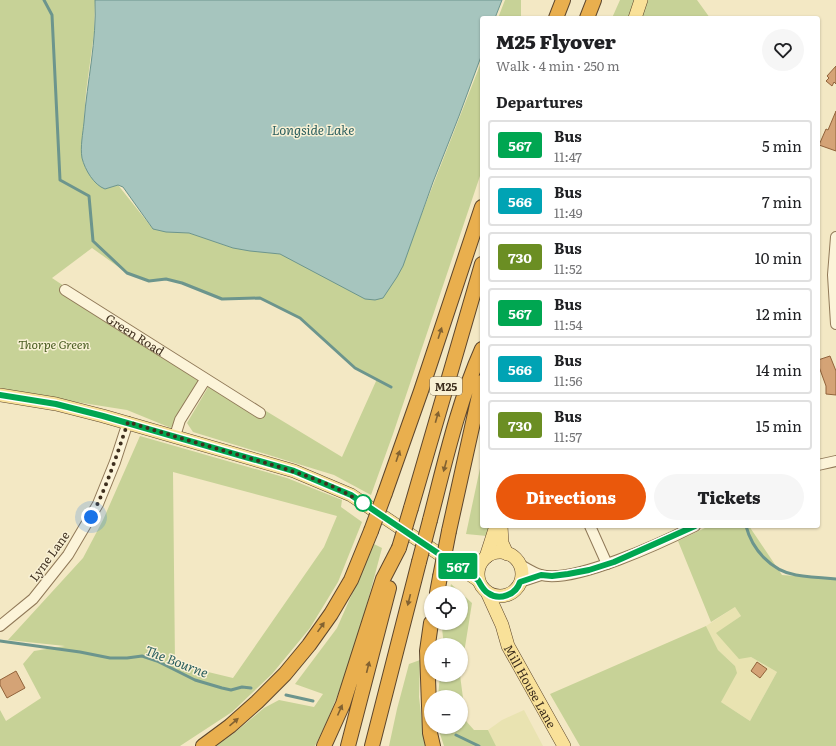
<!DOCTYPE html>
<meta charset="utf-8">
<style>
:root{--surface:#fff;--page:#f6f6f6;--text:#202124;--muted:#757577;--line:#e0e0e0;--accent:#ea580c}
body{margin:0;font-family:Literata,serif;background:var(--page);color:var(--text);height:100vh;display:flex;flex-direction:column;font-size:15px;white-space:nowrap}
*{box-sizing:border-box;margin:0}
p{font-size:13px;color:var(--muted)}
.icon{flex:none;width:22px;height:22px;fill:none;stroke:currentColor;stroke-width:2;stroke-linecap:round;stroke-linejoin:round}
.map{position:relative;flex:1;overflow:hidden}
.details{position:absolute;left:480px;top:16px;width:340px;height:512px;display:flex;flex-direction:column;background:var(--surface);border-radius:4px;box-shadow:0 1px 3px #0004}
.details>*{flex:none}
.badge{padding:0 8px;border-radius:3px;font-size:14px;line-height:26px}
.buttons{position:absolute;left:424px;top:586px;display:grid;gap:8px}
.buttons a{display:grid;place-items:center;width:44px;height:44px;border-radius:50%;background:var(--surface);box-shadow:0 1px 3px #0004;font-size:20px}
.you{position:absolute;width:20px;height:20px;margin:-10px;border:3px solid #fff;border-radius:50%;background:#1a73e8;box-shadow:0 0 0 6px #1a73e833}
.map>.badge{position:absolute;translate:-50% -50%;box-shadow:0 0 0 2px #fff}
h2{padding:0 16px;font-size:15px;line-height:36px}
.round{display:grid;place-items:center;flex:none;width:42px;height:42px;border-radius:21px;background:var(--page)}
.headline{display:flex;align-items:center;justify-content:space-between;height:68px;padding:0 16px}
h1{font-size:19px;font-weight:800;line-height:30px}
.primary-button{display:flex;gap:8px;margin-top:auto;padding:8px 16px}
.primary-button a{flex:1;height:46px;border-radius:24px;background:var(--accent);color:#fff;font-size:16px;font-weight:800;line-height:46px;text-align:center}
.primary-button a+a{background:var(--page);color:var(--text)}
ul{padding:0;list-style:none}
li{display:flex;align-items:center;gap:12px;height:50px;margin:0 8px 6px;padding:0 8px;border:2px solid var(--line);border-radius:4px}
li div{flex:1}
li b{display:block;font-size:15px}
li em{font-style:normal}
li .badge{min-width:44px;font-weight:700;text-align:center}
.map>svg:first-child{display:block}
</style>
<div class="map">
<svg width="836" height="746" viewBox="0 0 836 746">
<rect width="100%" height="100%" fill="#f3e8c4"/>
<path fill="#e9e3b1" d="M735 607 741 616 717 633 751 657 777 672 750 721 721 702 735 666 718 650 706 626Z
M524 710 543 746H496L488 730 502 720Z"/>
<path fill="#c7d297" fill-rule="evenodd" d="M0 0H95L94 33 86 92 82 148V158L105 189 118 185 153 229 189 233 233 248 280 254 397 277 482 60V170L393 434 371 495 334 475 193 432 187 423 213 379 342 457 377 379 355 368 300 318 260 298 222 299 182 283 166 279 149 281 127 273 92 248 52 278 205 380 171 428 127 410 0 390Z
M505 0H521V18H498Z
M620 0H697L710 18H612Z
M140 436 287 478 342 500 341 507 362 522 338 582 310 628 272 674 232 712 180 746H0V710L6 721 41 698 23 664 34 651 65 646 8 640 83 558 103 520ZM173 472 337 516 324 547 233 678 175 664Z
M482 459V526H489L487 536 466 534Z
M709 526H749L782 575 836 579V746H580L550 694 706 626 718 650 735 666 737 673 721 702 750 721 777 672 751 657 739 659 716 633 741 616 735 607 711 622 678 541Z
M374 544 382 548C365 612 346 686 315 746H216L233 734 264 708 279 700 314 707 323 694 295 684 337 628Z
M451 584 472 603 461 672V645H443C444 636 441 632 443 623H461V593H449Z
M420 660 419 697 425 746H389L397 709 409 664Z
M440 675H460L466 721 474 730H488L496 746H444L440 734 439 727H461V697H438Z"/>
<path fill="#a6c5be" stroke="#6c958d" d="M95 0H502L495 18H482V54L459 116 433 182 403 266 397 277 383 298 375 300 365 299 280 254 250 251 233 248 189 233 166 232 153 229 123 187 118 185 105 189C94 185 85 170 82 158 80 147 83 133 84 122 87 82 97 40 95 0Z"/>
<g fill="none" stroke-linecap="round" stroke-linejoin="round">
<path stroke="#6c958d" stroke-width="3" d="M44 0 52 15 60 180 89 196 93 241 127 273 149 281 166 279 182 283 222 299 260 298 300 318 355 368 391 387
M746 526C752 549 771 571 796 575 809 577 823 578 836 579
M0 641 80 652 110 658H127L142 656 157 661 195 680 222 688 231 690 242 687 251 688
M286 695 313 701
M456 735 479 746"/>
</g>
<path fill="#d4a376" stroke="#91633b" d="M836 66V84L834 82 832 86 826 81 829 78 827 76Z
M836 111V151L819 145 826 129 828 130Z
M830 356 836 371V395L826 394V386L818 364V360Z
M757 662 767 669 760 678 751 671Z
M16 671 25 688 7 698 0 685V680Z"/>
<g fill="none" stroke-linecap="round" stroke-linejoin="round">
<defs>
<g id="minor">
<path d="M836 237 833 275 836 324"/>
<path id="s1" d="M65 290 260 413"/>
<path d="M175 436 180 420 205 380"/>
<path d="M818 465 836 461"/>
<path d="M590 526 607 564"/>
<path d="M519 564C526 568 533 573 541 575 574 584 663 542 695 526"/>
<path d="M520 582 541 575"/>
<path d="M0 626 33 599 68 555 98 504 115 462 128 422"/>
</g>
<g id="major">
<path d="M635 18 641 0"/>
<path d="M0 395 56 404 103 416 294 471 351 495 478 580"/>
<path d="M501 526 502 543 507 554"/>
<circle cx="500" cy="574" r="22"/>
<path d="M486 557 496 526"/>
<path id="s2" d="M487 592 502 625 508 646 564 746"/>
</g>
<path id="highway" d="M556 18 563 0
M587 18 594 0
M385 493 421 391 482 207
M411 508 482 264
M430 520C445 462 458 403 482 349
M449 531 482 382
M437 593 440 577
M431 623 427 651 430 733 433 746
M203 746 230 726 257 702 285 674 309 645 331 614 351 580 371 531
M324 746 343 704 383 579 399 548
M348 746 389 588
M372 746 419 562"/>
</defs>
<use href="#minor" stroke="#907958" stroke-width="12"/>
<use href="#major" stroke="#5d462d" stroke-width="14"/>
<use href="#highway" stroke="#5d462d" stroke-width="16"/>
<use href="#minor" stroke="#fcf4d9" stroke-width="10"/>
<use href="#major" stroke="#f9e199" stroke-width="13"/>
<use href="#highway" stroke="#e9af4e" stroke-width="14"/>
<defs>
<path id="highway-bridge" d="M371 531 385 493
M399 548 411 508
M419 562 430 520
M440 577 449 531"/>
</defs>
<use href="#highway-bridge" stroke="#5d462d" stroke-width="16" stroke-linecap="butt"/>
<use href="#highway-bridge" stroke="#e9af4e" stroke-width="14"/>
</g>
<defs><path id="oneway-solid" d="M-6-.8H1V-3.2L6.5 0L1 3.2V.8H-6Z"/></defs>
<g fill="#826231">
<use href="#oneway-solid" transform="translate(440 333) rotate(-72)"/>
<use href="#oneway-solid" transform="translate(437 417) rotate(-74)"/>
<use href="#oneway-solid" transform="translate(398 456) rotate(-71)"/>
<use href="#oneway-solid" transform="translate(445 466) rotate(105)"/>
<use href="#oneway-solid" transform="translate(409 600) rotate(104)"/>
<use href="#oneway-solid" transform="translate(321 627) rotate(-55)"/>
<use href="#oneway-solid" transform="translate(368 667) rotate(-76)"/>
<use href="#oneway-solid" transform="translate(340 710) rotate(-66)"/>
<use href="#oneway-solid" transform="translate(234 722) rotate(-41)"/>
</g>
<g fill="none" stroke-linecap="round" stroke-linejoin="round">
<defs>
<path id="line" d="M0 395 56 404 103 416 294 471 351 495 478 580C481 585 483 590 488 593 499 601 516 595 520 582L541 575 552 576 568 574 589 570 614 562 695 526"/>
</defs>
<use href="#line" stroke="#fff" stroke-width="9"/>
<use href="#line" stroke="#00a651" stroke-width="6"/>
<path stroke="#3e2f1e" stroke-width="4" stroke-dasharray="0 7.2" d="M91 517C107 487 117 454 128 422 166 434 204 445 242 456 286 469 325 479 363 503"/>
</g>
<circle fill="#fff" stroke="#00a651" stroke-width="2" cx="363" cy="503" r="8"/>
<g text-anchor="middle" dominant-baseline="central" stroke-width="3" stroke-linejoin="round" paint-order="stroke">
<rect fill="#f9f1d5" stroke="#766955" stroke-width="1" x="430" y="377" width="32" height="18" rx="3"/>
<g font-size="11" font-weight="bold" fill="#3e2f1e">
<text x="446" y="386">M25</text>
</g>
<g font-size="12" fill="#3e2f1e" stroke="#f9f1d5">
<text stroke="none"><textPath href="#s1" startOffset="83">Green Road</textPath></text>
<text transform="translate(49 556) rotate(-54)">Lyne Lane</text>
<text stroke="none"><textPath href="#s2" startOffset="104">Mill House Lane</textPath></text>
</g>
<g font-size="12" font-style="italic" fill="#4a5d22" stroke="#f9f1d5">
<text x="54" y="344">Thorpe Green</text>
</g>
<g font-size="13" font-style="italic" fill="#2b5f5f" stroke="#f9f1d5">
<text x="313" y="129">Longside Lake</text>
<text transform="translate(177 661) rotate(21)">The Bourne</text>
</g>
</g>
</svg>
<div class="buttons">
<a><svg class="icon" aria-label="locate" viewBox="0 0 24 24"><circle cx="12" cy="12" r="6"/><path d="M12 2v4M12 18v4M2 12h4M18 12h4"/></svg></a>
<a>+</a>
<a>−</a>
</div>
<div class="you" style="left:91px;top:517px"></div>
<b class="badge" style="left:458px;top:566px;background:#00a651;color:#fff">567</b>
<section class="details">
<div class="headline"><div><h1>M25 Flyover</h1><p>Walk · 4 min · 250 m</p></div><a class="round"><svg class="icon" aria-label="heart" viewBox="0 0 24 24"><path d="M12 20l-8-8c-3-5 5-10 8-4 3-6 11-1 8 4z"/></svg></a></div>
<h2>Departures</h2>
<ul>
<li><span class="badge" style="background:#00a651;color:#fff">567</span><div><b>Bus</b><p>11:47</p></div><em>5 min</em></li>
<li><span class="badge" style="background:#00a3b4;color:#fff">566</span><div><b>Bus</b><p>11:49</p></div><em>7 min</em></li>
<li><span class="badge" style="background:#6b8e23;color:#fff">730</span><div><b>Bus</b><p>11:52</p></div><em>10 min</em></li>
<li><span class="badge" style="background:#00a651;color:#fff">567</span><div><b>Bus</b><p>11:54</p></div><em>12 min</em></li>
<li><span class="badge" style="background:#00a3b4;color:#fff">566</span><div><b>Bus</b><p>11:56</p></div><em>14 min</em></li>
<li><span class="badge" style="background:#6b8e23;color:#fff">730</span><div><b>Bus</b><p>11:57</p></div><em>15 min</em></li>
</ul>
<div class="primary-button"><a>Directions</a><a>Tickets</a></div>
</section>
</div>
